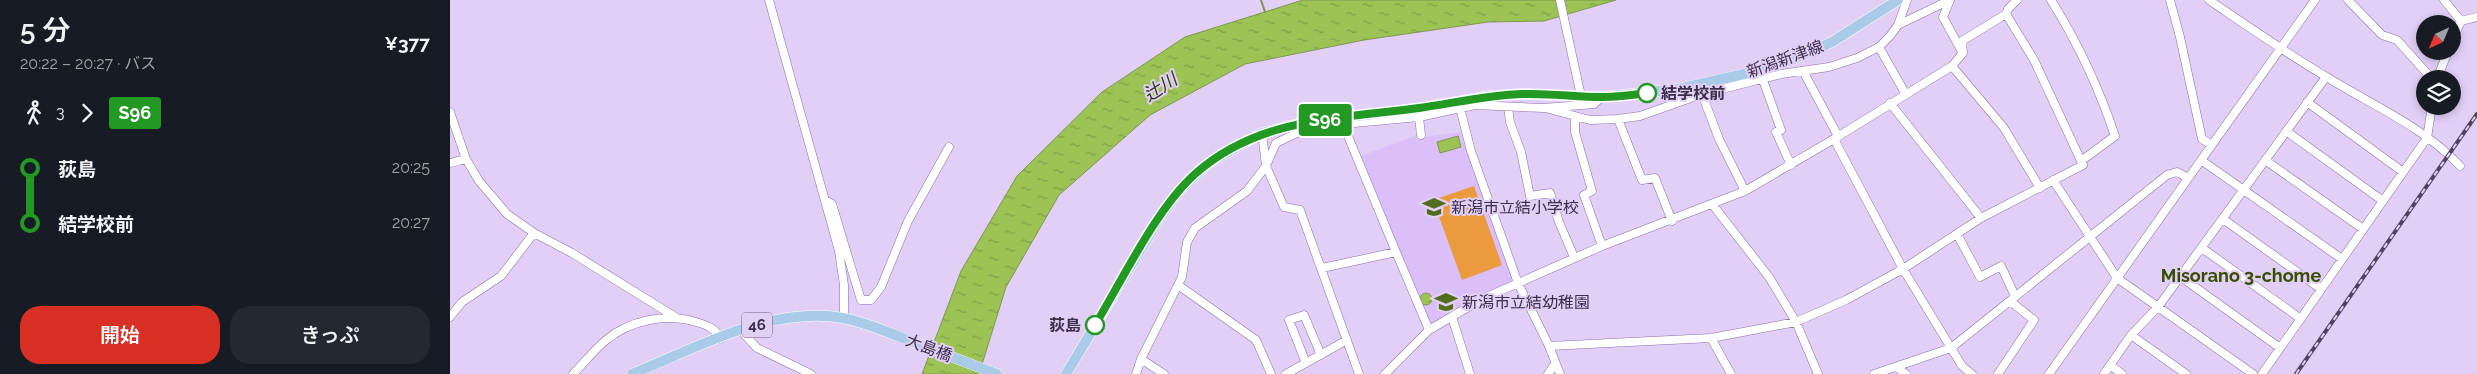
<!DOCTYPE html>
<html lang="ja">
<meta charset="utf-8">
<style>
:root{--surface:#171b24;--page:#242831;--text:#f1f3f6;--muted:#9ea1a6;--accent:#d93025}
body{margin:0;font-family:Raleway,"Noto Sans JP",sans-serif;background:var(--page);color:var(--text);height:100vh;display:flex;flex-direction:column;font-size:19px;white-space:nowrap}
*{box-sizing:border-box;margin:0}
p{font-size:16px;color:var(--muted)}
.icon{flex:none;width:28px;height:28px;fill:none;stroke:currentColor;stroke-width:2;stroke-linecap:round;stroke-linejoin:round}
.map{position:relative;flex:1;overflow:hidden}
.sheet{display:flex;flex-direction:column;background:var(--surface);width:450px}
.sheet>*{flex:none}
.badge{padding:0 10px;border-radius:4px;font-size:18px;line-height:32px}
.needle{width:32px;rotate:224deg}
.controls{position:absolute;left:1966px;top:15px;display:grid;gap:10px}
.controls a{display:grid;place-items:center;width:45px;height:45px;border-radius:50%;background:var(--surface);box-shadow:0 2px 8px #0003;font-size:25px}
.map>.badge{position:absolute;translate:-50% -50%;box-shadow:0 0 0 2px #fff}
.legs{display:flex;align-items:center;gap:8px;height:55px;padding:0 20px;font-size:16px}
.legs p{margin-inline-start:auto}
.head{display:flex;align-items:center;justify-content:space-between;height:85px;padding:0 20px}
h1{font-size:28px;font-weight:600;line-height:38px}
.cta{display:flex;gap:10px;margin-top:auto;padding:10px 20px}
.cta a{flex:1;height:58px;border-radius:20px;background:var(--accent);color:#fff;font-size:20px;font-weight:600;line-height:58px;text-align:center}
.cta a+a{background:var(--page);color:var(--text)}
ul{padding:0 20px;list-style:none}
li{display:flex;align-items:center;gap:18px;height:55px;font-size:19px}
li i{display:grid;place-items:center;width:8px;height:100%;margin:0 6px;background:currentColor}
li i::after{content:'';width:12px;height:12px;margin:-6px;border:4px solid;border-radius:50%;background:var(--surface)}
li p{margin-inline-start:auto}
li:first-child i{background:linear-gradient(#0000 50%,currentColor 0)}
li:last-child i{background:linear-gradient(currentColor 50%,#0000 0)}
main{display:flex;flex:1;min-height:0}
.map>svg:first-child{display:block}
</style>
<main>
<section class="sheet">
<div class="head"><div><h1>5 分</h1><p>20:22 – 20:27 · バス</p></div><b>¥377</b></div>
<div class="legs"><svg class="icon" aria-label="walk" viewBox="0 0 24 24"><circle cx="13" cy="4" r="2"/><path d="M13 8l-2 6 4 7M11 14l-3 7M7 12l3-4h3l4 4"/></svg>3<svg class="icon" aria-label="forward" viewBox="0 0 24 24"><path d="M9 5l7 7-7 7"/></svg><b class="badge" style="background:#292;color:#fff">S96</b></div>
<ul>
<li><i style="color:#292"></i><b>荻島</b><p>20:25</p></li>
<li><i style="color:#292"></i><b>結学校前</b><p>20:27</p></li>
</ul>
<div class="cta"><a>開始</a><a>きっぷ</a></div>
</section>
<div class="map">
<svg width="2027" height="374" viewBox="0 0 2027 374">
<defs>
<pattern id="water-ripples" width="26" height="14" patternUnits="userSpaceOnUse" patternTransform="scale(1.25)"><rect width="26" height="14" fill="#9cc353"/><path d="M2 4q2-2 4 0t4 0M15 11q2-2 4 0t4 0" fill="none" stroke="#809f47"/></pattern>
</defs>
<rect width="100%" height="100%" fill="#e1cff6"/>
<path fill="#dabff9" d="M1010 132 1063 281 979 325 911 156 967 135 975 137Z"/>
<path fill="#eb9a3e" d="M1024 186 1052 265 1012 280 983 200Z"/>
<path fill="url(#water-ripples)" stroke="#7f9650" d="M853 0H1166L1094 21 1038 22 914 40 795 64 700 115 609 195 556 287 529 374H472L511 271 567 176 652 92 735 37Z
M1008 136 1011 147 990 153 987 142Z
M970 299a6 6 0 1 1 12 0a6 6 0 1 1-12 0Z"/>
<g fill="none" stroke-linecap="round" stroke-linejoin="round">
<path stroke="#7f9650" stroke-width="2" d="M811 0 815 12"/>
<defs>
<path id="minor" d="M319 0 389 251 394 285V318
M1110 0 1131 96
M1601 0C1628 43 1649 88 1665 136L1631 161
M1720 0 1730 37 1752 139 1762 145
M1759 0C1799 27 1839 55 1880 79 1924 106 1975 128 2010 166
M1898 0 1932 35 1947 40 1982 79
M1994 0 2011 21 2002 41
M2011 21 2027 17
M1448 25 1500 0 1493 17 1511 50
M1429 47 1455 93
M1502 66 1554 128 1590 188
M1353 71 1388 136
M1987 79 1998 51
M1313 80 1331 130 1326 132 1341 165
M1252 94 1269 139 1295 191
M1857 102 1953 172
M1440 103 1531 218
M1058 107 1060 122 1071 152 1080 196 1100 193 1109 222 1124 257
M1008 108H1010L1021 151 1068 283 1099 346 1110 374
M1099 109 1140 120 1168 119 1192 180 1205 178 1222 221
M0 112 16 159 29 181 57 214 84 233 122 253 227 318
M1125 116V132L1142 191 1134 195 1152 246
M969 117 971 135
M1168 119 1190 116 1252 94 1331 74 1379 67 1407 58 1429 47 1440 36 1448 25 1457 0
M893 124 946 252
M1836 131 1933 201
M817 133H812L816 166 834 207 850 210 909 374
M1384 139 1453 269 1512 366 1522 374
M1751 160 1892 259
M1815 160 1913 229
M0 163 16 159
M1603 180 1667 278 1803 374
M375 200 382 204 411 300H421L431 287 458 221 499 147
M1262 204 1319 277 1346 322 1368 374
M1773 219 1871 289
M1507 234 1530 277 1551 266 1565 296
M1752 248 1851 319
M872 268 946 252 979 330
M1731 277 1830 348
M728 285 806 340 821 374
M0 317 12 302 51 276 84 233
M1002 317 1020 374
M294 328 295 335 307 348 361 374
M1681 335 1736 374
M1261 338 1281 374
M1099 346 1261 338 1346 322 1396 300 1453 269 1531 218 1633 165 1584 60 1556 14
M691 359 714 374
M856 363 839 320 854 315 871 355
M1660 365 1672 374
M1446 367 1456 374
M123 374C134 363 144 350 155 341 179 320 216 313 246 322 257 325 265 328 270 339
M686 374 691 359 732 277 737 242 745 228 797 191 816 166 826 143 849 132 893 124 969 117 1025 105 1094 108 1144 104 1152 97
M836 374 897 340
M935 374 979 330 1032 299 1152 246 1295 191 1384 139 1502 66 1513 53 1512 41 1556 14 1558 9 1567 0
M1098 374 1105 364
M1424 374 1501 348 1717 175 1727 172 1738 178
M1548 374 1584 320 1560 301
M1599 374 1865 0
M1654 374 1681 335 1708 307 1876 77
M1812 374 1977 138 1982 106"/>
<path id="major" d="M182 374C246 348 322 305 393 318 415 322 437 332 458 340 488 351 517 363 547 374
M616 374 711 216 730 190 759 163 812 133 851 123 971 108 1039 96 1074 94 1152 97 1228 89 1303 72 1342 60 1382 42 1448 0"/>
</defs>
<use href="#minor" stroke="#8d6fac" stroke-width="9"/>
<use href="#major" stroke="#fff" stroke-width="11"/>
<use href="#minor" stroke="#fff" stroke-width="8"/>
<use href="#major" stroke="#aacbe8" stroke-width="10"/>
<defs>
<path id="rail" d="M1846 374 2027 114"/>
</defs>
<use href="#rail" stroke="#50435f" stroke-width="4"/>
<use href="#rail" stroke="#e1cff6" stroke-width="2" stroke-dasharray="5.5" stroke-linecap="butt"/>
</g>
<g fill="none" stroke-linecap="round" stroke-linejoin="round">
<defs>
<path id="line-1" d="M645 325C673 279 706 209 745 174 809 117 889 119 969 108 1004 103 1038 95 1073 94 1100 93 1126 97 1152 97 1167 97 1183 95 1197 93"/>
</defs>
<use href="#line-1" stroke="#fff" stroke-width="11"/>
<use href="#line-1" stroke="#292" stroke-width="8"/>
</g>
<defs>
<symbol id="school-bare" viewBox="-9 -9 18 18"><path d="M0-5L7-2L0 1L-7-2ZM-4 1L0 2.5L4 1V4Q0 6-4 4Z" fill="#536c1e" stroke="#e1cff6" stroke-width="2.5" paint-order="stroke"/></symbol>
</defs>
<g fill-rule="evenodd">
<use href="#school-bare" x="968" y="191" width="32" height="32"/>
<use href="#school-bare" x="980" y="286" width="32" height="32"/>
</g>
<g fill="#fff" stroke="#292" stroke-width="2.5">
<circle cx="1197" cy="93" r="9"/>
<circle cx="645" cy="325" r="9"/>
</g>
<g text-anchor="middle" dominant-baseline="central" stroke-width="4" stroke-linejoin="round" paint-order="stroke">
<rect fill="#e1cff6" stroke="#6c5e7c" stroke-width="1" x="292" y="312.5" width="30" height="25" rx="4"/>
<g font-size="15" font-weight="bold" fill="#3a2e48">
<text x="307" y="325">46</text>
</g>
<g font-size="16" fill="#3a2e48" stroke="#e1cff6">
<text transform="translate(1335 59) rotate(-20)">新潟新津線</text>
<text transform="translate(479 348) rotate(21)">大島橋</text>
</g>
<g font-size="16" font-weight="bold" fill="#3a2e48" stroke="#e1cff6" text-anchor="start">
<text x="1211" y="93">結学校前</text>
<text x="631" y="325" text-anchor="end">荻島</text>
</g>
<g font-size="16" fill="#3a2e48" stroke="#e1cff6" text-anchor="start">
<text x="1001" y="207">新潟市立結小学校</text>
<text x="1012" y="302">新潟市立結幼稚園</text>
</g>
<g font-size="18" font-style="italic" fill="#293709" stroke="#e1cff6">
<text transform="translate(710 87) rotate(-33)">辻川</text>
</g>
<g font-size="18" font-weight="bold" fill="#374d00" stroke="#e1cff6">
<text x="1791" y="275">Misorano 3-chome</text>
</g>
</g>
</svg>
<div class="controls">
<a><svg class="needle" viewBox="-14 -14 28 28"><path d="M0-13l5 13h-10z" fill="#e53935"/><path d="M0 13l5-13h-10z" fill="#9ea1a6"/></svg></a>
<a><svg class="icon" aria-label="layers" viewBox="0 0 24 24"><path d="M12 4l9 5-9 5-9-5zM3 14l9 5 9-5"/></svg></a>
</div>
<b class="badge" style="left:875px;top:120px;background:#292;color:#fff">S96</b>
</div>
</main>
